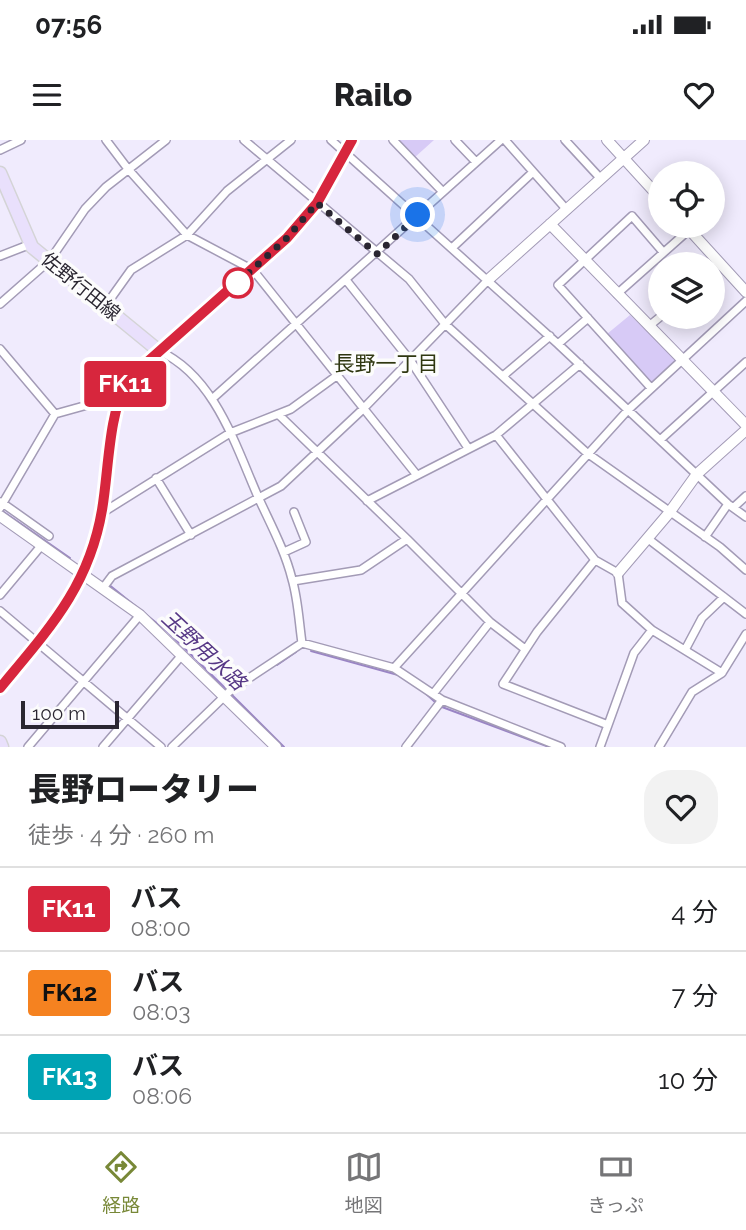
<!DOCTYPE html>
<html lang="ja">
<meta charset="utf-8">
<style>
:root{--surface:#fff;--page:#f2f2f2;--text:#202124;--muted:#757577;--line:#e0e0e0;--accent:#788837}
body{margin:0;font-family:Raleway,"Noto Sans JP",sans-serif;background:var(--page);color:var(--text);height:100vh;display:flex;flex-direction:column;font-size:26px;white-space:nowrap}
*{box-sizing:border-box;margin:0}
p{font-size:23px;color:var(--muted)}
.icon{flex:none;width:38px;height:38px;fill:none;stroke:currentColor;stroke-width:2;stroke-linecap:round;stroke-linejoin:round}
.map{position:relative;height:607px;overflow:hidden}
.side{display:flex;flex-direction:column;background:var(--surface);flex:1}
.side>*{flex:none}
.badge{padding:0 14px;border-radius:5px;font-size:24px;line-height:46px}
.fabs{position:absolute;left:648px;top:21px;display:grid;gap:14px}
.fabs a{display:grid;place-items:center;width:77px;height:77px;border-radius:50%;background:var(--surface);box-shadow:0 4px 18px #0003;font-size:35px}
.scale{position:absolute;left:21px;bottom:18px;width:98px;box-sizing:border-box;padding-left:7px;border:4px solid #2a2631;border-top:0;font-size:19px;line-height:24px;white-space:nowrap;color:#2a2631;-webkit-text-stroke:5px #fcfcfc;paint-order:stroke}
.you{position:absolute;width:35px;height:35px;margin:-18px;border:5px solid #fff;border-radius:50%;background:#1a73e8;box-shadow:0 0 0 10px #1a73e833}
.map>.badge{position:absolute;translate:-50% -50%;box-shadow:0 0 0 4px #fff}
.round{display:grid;place-items:center;flex:none;width:74px;height:74px;border-radius:28px;background:var(--page)}
.summary{display:flex;align-items:center;justify-content:space-between;height:119px;padding:0 28px}
h1{font-size:33px;font-weight:800;line-height:52px}
ul{padding:0;list-style:none}
li{display:flex;align-items:center;gap:21px;height:84px;padding:0 28px;border-top:2px solid var(--line)}
li div{flex:1}
li b{display:block;font-size:26px}
li em{font-style:normal}
li .badge{min-width:77px;font-weight:700;text-align:center}
.status{display:flex;justify-content:space-between;align-items:center;height:49px;padding:0 35px;background:var(--surface);direction:ltr}
.status svg{height:19px;fill:currentColor}
header{display:flex;justify-content:space-between;align-items:center;height:91px;padding:0 28px;background:var(--surface);font-size:32px;font-weight:800}
.tabs{display:flex;justify-content:space-around;align-items:center;height:98px;border-top:2px solid var(--line);background:var(--surface);font-size:19px;color:var(--muted)}
.tabs a{display:grid;justify-items:center;gap:4px}
.tabs .active{color:var(--accent)}
.map>svg:first-child{display:block}
</style>
<div class="status"><b>07:56</b><svg viewBox="0 0 49 12"><path d="M0 12V9h3v3zM5 12V6h3v6zM10 12V3h3v9zM15 12V0h3v12zM26 1h20v11H26zM47 4h2v5h-2z"/></svg></div>
<header><svg class="icon" aria-label="menu" viewBox="0 0 24 24"><path d="M4 6h16M4 12h16M4 18h16"/></svg>Railo<svg class="icon" aria-label="heart" viewBox="0 0 24 24"><path d="M12 20l-8-8c-3-5 5-10 8-4 3-6 11-1 8 4z"/></svg></header>
<div class="map">
<svg width="746" height="607" viewBox="0 0 746 607">
<rect width="100%" height="100%" fill="#f0ebfd"/>
<path fill="#d7caf6" d="M397 0H434L414 18Z
M630 175 677 219 651 243 607 194Z"/>
<g fill="none" stroke-linecap="round" stroke-linejoin="round">
<path stroke="#9a85c5" stroke-width="2" d="M1 370 70 418
M108 444 169 493 226 549
M311 511 398 535 418 548
M277 525 296 512
M423 551 435 562
M230 553 284 607
M442 567 549 607"/>
<defs>
<path id="minor" d="M106 0 128 29 187 95 253 130 416 334
M244 0 409 139 445 184 587 313 720 407 746 430
M331 0 558 204
M393 0 443 52
M455 0 476 22
M505 0 567 70
M565 0 601 39
M0 10 21 0
M453 107 533 32
M0 116 31 104
M346 140 410 220 468 308
M617 154 689 90
M746 161 628 270 660 300 746 222
M0 164 50 120 85 69 106 47 166 0
M106 165 131 130 187 95 227 51 291 0
M649 186 660 177
M0 209 55 274
M159 211C215 236 236 307 259 359 271 385 285 411 292 439 298 459 299 482 302 503
M503 236 550 196
M651 248 558 145 632 76 663 112
M212 259 501 0
M279 275 407 399
M496 295 595 420
M660 300 728 364 746 377
M156 338 191 395
M367 361 496 295 580 224
M1 362 49 396
M734 367 746 356
M0 368 55 274 109 259
M102 373 230 293 291 269 335 237
M705 397 728 364
M647 398 746 474
M284 412 306 402 294 372
M293 441 361 430 407 399 490 482
M103 448 112 436 281 346 362 270 489 139
M0 455 41 406
M0 471 161 607
M685 510 702 478 724 457
M394 528 628 270 558 204 588 178
M433 554 490 482 525 509
M608 585 634 513 652 490 722 533 746 494
M28 607 140 475
M103 607 182 515
M172 607 231 550 302 503 394 528 442 560 561 607
M406 607 442 560
M600 607 608 585 503 544 537 492 595 420 618 433 622 463 652 490
M659 607 692 552 722 533"/>
<path id="tertiary" d="M607 0 660 58
M550 84 746 285
M686 86 746 152
M489 139 644 0
M0 376 140 475 276 607
M618 433 669 373 697 334 746 290"/>
<path id="secondary" d="M0 548C48 490 89 447 102 370 109 331 109 275 127 240L287 98 317 63 352 0"/>
<path id="primary" d="M0 33 32 107 159 211
M0 602 2 607"/>
</defs>
<use href="#minor" stroke="#a39bb6" stroke-width="10"/>
<use href="#tertiary" stroke="#a39bb6" stroke-width="12"/>
<use href="#secondary" stroke="#a39bb6" stroke-width="13"/>
<use href="#primary" stroke="#d4d4d6" stroke-width="15"/>
<use href="#minor" stroke="#fff" stroke-width="7"/>
<use href="#tertiary" stroke="#fff" stroke-width="10"/>
<use href="#secondary" stroke="#f4effe" stroke-width="10"/>
<use href="#primary" stroke="#e9e0fc" stroke-width="12"/>
</g>
<g fill="none" stroke-linecap="round" stroke-linejoin="round">
<defs>
<path id="line" d="M0 548C48 490 89 447 102 370 109 329 108 277 127 240L287 98 317 63 352 0"/>
</defs>
<use href="#line" stroke="#fff" stroke-width="16"/>
<use href="#line" stroke="#d7263d" stroke-width="10"/>
<path stroke="#2a2631" stroke-width="7" stroke-dasharray="0 12.6" d="M238 143 234 146 287 98 317 63 377 114 418 75"/>
</g>
<circle fill="#fff" stroke="#d7263d" stroke-width="3.5" cx="238" cy="143" r="14"/>
<g text-anchor="middle" dominant-baseline="central" stroke-width="7" stroke-linejoin="round" paint-order="stroke">
<g font-size="19" fill="#2a2631" stroke="#fcfcfc">
<text transform="translate(81 146) rotate(39)">佐野行田線</text>
</g>
<g font-size="21" fill="#2f3710" stroke="#fcfcfc">
<text x="386" y="223">長野一丁目</text>
</g>
<g font-size="21" font-style="italic" fill="#573886" stroke="#fcfcfc">
<text transform="translate(204 510) rotate(43)">玉野用水路</text>
</g>
</g>
</svg>
<div class="fabs">
<a><svg class="icon" aria-label="locate" viewBox="0 0 24 24"><circle cx="12" cy="12" r="6"/><path d="M12 2v4M12 18v4M2 12h4M18 12h4"/></svg></a>
<a><svg class="icon" aria-label="layers" viewBox="0 0 24 24"><path d="M12 4l9 5-9 5-9-5zM3 14l9 5 9-5"/></svg></a>
</div>
<div class="scale">100 m</div>
<div class="you" style="left:418px;top:75px"></div>
<b class="badge" style="left:125px;top:244px;background:#d7263d;color:#fff">FK11</b>
</div>
<section class="side">
<div class="summary"><div><h1>長野ロータリー</h1><p>徒歩 · 4 分 · 260 m</p></div><a class="round"><svg class="icon" aria-label="heart" viewBox="0 0 24 24"><path d="M12 20l-8-8c-3-5 5-10 8-4 3-6 11-1 8 4z"/></svg></a></div>
<ul>
<li><span class="badge" style="background:#d7263d;color:#fff">FK11</span><div><b>バス</b><p>08:00</p></div><em>4 分</em></li>
<li><span class="badge" style="background:#f58220;color:#111">FK12</span><div><b>バス</b><p>08:03</p></div><em>7 分</em></li>
<li><span class="badge" style="background:#00a3b4;color:#fff">FK13</span><div><b>バス</b><p>08:06</p></div><em>10 分</em></li>
</ul>
</section>
<nav class="tabs">
<a class="active"><svg class="icon" aria-label="directions" viewBox="0 0 24 24"><path d="M12 3l9 9-9 9-9-9zM9 14v-3h6M13 9l2 2-2 2"/></svg>経路</a>
<a><svg class="icon" aria-label="map" viewBox="0 0 24 24"><path d="M3 6l6-2 6 2 6-2v14l-6 2-6-2-6 2zM9 4v14M15 6v14"/></svg>地図</a>
<a><svg class="icon" aria-label="tickets" viewBox="0 0 24 24"><path d="M3 7h18v10H3zM15 7v10"/></svg>きっぷ</a>
</nav>
